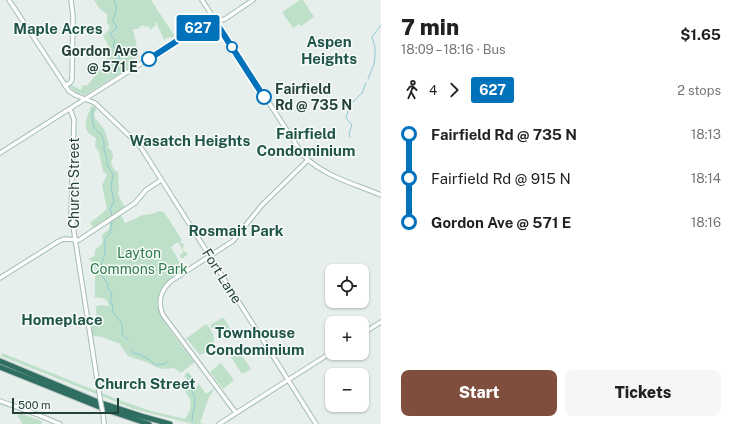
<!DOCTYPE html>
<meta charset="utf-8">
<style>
:root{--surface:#fff;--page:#f6f6f6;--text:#222;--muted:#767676;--accent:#804e3d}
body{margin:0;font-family:"Public Sans",sans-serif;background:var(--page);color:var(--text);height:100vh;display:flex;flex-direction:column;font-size:15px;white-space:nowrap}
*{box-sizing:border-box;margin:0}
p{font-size:13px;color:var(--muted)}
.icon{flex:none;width:22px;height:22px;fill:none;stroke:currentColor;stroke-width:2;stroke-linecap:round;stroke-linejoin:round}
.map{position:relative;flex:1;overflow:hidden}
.side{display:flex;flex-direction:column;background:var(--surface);width:360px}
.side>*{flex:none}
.badge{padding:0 8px;border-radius:3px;font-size:14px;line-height:26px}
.buttons{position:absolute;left:325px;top:264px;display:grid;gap:8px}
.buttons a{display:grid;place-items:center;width:44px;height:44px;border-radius:8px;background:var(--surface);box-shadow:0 1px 3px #0004;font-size:20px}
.scale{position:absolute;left:12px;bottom:10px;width:107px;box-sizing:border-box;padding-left:4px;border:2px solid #24423a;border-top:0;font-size:11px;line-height:14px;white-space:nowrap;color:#24423a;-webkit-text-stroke:3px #f7fbf9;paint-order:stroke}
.map>.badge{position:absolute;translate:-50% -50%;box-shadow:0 0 0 2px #fff}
.legs{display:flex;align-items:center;gap:6px;height:44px;padding:0 20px;font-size:13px}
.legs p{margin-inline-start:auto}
.head{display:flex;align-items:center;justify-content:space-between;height:68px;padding:0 20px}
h1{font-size:22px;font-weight:800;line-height:30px}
.button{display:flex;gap:8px;margin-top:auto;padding:8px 20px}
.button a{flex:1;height:46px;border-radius:8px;background:var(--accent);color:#fff;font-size:16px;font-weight:800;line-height:46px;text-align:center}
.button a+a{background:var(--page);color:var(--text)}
ul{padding:0 20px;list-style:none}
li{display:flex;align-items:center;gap:14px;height:44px;font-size:15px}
li i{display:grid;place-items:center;width:6px;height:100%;margin:0 5px;background:currentColor}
li i::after{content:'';width:10px;height:10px;margin:-5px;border:3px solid;border-radius:50%;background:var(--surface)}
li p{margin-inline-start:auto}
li:first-child i{background:linear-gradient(#0000 50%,currentColor 0)}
li:last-child i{background:linear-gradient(currentColor 50%,#0000 0)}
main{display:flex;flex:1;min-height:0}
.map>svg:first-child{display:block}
</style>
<main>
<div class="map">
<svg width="381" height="424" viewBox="0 0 381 424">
<rect width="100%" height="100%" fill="#e6efeb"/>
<path fill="#bfe0c8" d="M94 0H151L176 38 169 37 164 40 156 22 155 23 156 25 147 32 150 29 148 26 146 27 142 25 138 29H133L139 56 131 61 133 65 85 95 75 92 69 86 71 85 81 90 82 88 81 86 88 85C95 75 111 60 109 47 108 44 105 40 103 36L110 28 107 22V14L99 8Z
M300 0H303L314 17 301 26 299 24 293 28 282 12Z
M91 106H94L97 108 94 114 95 118 104 129 109 144 108 148 112 151 113 156 111 163 114 170 118 172 119 190 118 194 125 208 94 228 90 223 107 209 102 185 107 175 103 171 99 152 95 146 96 138C79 129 87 120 91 106Z
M158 211 164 212 182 240 180 242 184 244 183 250 188 254 182 259 180 256 181 254 184 253 182 252 183 250 178 242 171 247 184 270C178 274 171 277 166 283 160 289 156 300 158 308 161 321 186 351 195 362L181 373 174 368C159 370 158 368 146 362 141 360 133 358 128 356L119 343C110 341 101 335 92 336L90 324 97 321 96 307 100 305 109 306C107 297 102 298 94 297L95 295V277L97 272 94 267H91V264L93 262 88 259 95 256V250C101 244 104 245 102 235L109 229 110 221 121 215 125 223C131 221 138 217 143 215 148 214 153 215 158 211Z
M222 318H224L231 330C223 335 216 333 210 325Z
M206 324C219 337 215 348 200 355L187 339 186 340V337L187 338Z
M238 349 251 369 242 374 229 354Z
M2 353 119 400 151 411 185 419C201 395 177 396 187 379L184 376 188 372 192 377V382L196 387 199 384 206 394 215 388 209 397 200 423 205 424H193L134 409 1 356Z
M221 363 234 380 223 389 210 372Z
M20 413 42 421 41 424H21L22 422 17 416Z"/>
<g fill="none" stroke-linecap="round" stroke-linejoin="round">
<path stroke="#8ec9d4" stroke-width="1" d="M114 0C115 3 117 7 116 10 116 17 109 19 116 25L117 28 110 34 115 40 113 47 119 51 118 54 120 58 115 60V65L119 69 115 75
M368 79 374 64 375 56V47L372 37 381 25
M93 109 92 113 93 124 95 129 101 134 104 141V150L107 159V165L113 175 111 186 114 202 110 209 112 215
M350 137 349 133 352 125 346 118 350 105 362 93 366 83
M112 222 110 233 105 239V254L101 265V274L108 284 107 288 110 290 112 297 110 300 113 307 112 311C120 323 123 319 122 334L128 340
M132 350 133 353 139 354 148 359 156 365 164 364 168 361
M188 374 190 377C187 391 196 392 195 402 195 408 192 414 192 421"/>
<defs>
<path id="secondary" d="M9 0 69 91 75 95 95 103 140 146 316 424
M202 0 303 155C323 176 355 184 381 195
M65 86 71 82 72 79 73 16 71 0
M70 109 74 120 71 213 100 398
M0 153 200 26 225 19 253 0
M0 278 59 241 64 239 79 240 135 203 146 190 161 180
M362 334 381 322
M0 401 36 414 60 424
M236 413 163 315C157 302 161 290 171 281L233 241 262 205 308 160
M103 414 104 424
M219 424 332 352"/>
<path id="highway" d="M0 361 98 402 141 416 170 424
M0 367 107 410 149 424"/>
</defs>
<use href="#secondary" stroke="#a4bbb3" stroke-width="5.5"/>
<use href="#highway" stroke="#c2cac8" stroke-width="7"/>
<use href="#secondary" stroke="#fff" stroke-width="3.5"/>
<use href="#highway" stroke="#2f6f62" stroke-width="5"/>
<defs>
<path id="secondary-bridge" d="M100 398 103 414"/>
</defs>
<use href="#secondary-bridge" stroke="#a4bbb3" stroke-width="5.5" stroke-linecap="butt"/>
<use href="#secondary-bridge" stroke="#fff" stroke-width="3.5"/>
</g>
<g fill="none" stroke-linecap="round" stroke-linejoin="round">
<defs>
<path id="line-1" d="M149 59 200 26 215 21 264 97"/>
</defs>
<use href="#line-1" stroke="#fff" stroke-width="9"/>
<use href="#line-1" stroke="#0072bc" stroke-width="6"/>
</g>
<g fill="#fff" stroke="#0072bc" stroke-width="2">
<circle cx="232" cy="47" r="5"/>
<circle cx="149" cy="59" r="7"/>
<circle cx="264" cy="97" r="7"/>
</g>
<g text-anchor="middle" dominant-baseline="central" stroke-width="3" stroke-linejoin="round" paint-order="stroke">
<g font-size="14" font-weight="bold" fill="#24423a" stroke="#f7fbf9" text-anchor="end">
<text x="138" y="51">Gordon Ave<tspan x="138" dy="16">@ 571 E</tspan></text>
<text x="275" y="89" text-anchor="start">Fairfield<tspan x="275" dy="16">Rd @ 735 N</tspan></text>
</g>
<g font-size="14" fill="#24423a" stroke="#f7fbf9">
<text transform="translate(74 183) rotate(-90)">Church Street</text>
<text transform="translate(222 276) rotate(58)">Fort Lane</text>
</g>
<g font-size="14" fill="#2d7a4b" stroke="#f7fbf9">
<text x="139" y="253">Layton<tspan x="139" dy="16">Commons Park</tspan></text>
</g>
<g font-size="15" font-weight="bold" fill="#1f5548" stroke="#f7fbf9">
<text x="58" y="28">Maple Acres</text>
<text x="329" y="41">Aspen<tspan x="329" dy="17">Heights</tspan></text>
<text x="306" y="133">Fairfield<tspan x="306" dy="17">Condominium</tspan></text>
<text x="190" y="140">Wasatch Heights</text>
<text x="236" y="230">Rosmait Park</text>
<text x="62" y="319">Homeplace</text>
<text x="255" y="332">Townhouse<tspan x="255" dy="17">Condominium</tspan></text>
<text x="145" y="383">Church Street</text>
</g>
</g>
</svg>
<div class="buttons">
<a><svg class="icon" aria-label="locate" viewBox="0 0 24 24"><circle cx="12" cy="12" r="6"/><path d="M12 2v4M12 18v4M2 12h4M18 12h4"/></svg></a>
<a>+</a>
<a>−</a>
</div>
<div class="scale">500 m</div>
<b class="badge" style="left:198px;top:28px;background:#0072bc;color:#fff">627</b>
</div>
<section class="side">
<div class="head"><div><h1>7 min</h1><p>18:09 – 18:16 · Bus</p></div><b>$1.65</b></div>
<div class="legs"><svg class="icon" aria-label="walk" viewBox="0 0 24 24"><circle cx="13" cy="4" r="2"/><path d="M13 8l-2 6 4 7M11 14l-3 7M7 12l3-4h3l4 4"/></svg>4<svg class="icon" aria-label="forward" viewBox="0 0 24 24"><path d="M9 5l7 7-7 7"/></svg><b class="badge" style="background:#0072bc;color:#fff">627</b><p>2 stops</p></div>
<ul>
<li><i style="color:#0072bc"></i><b>Fairfield Rd @ 735 N</b><p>18:13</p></li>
<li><i style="color:#0072bc"></i><span>Fairfield Rd @ 915 N</span><p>18:14</p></li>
<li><i style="color:#0072bc"></i><b>Gordon Ave @ 571 E</b><p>18:16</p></li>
</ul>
<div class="button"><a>Start</a><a>Tickets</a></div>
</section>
</main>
